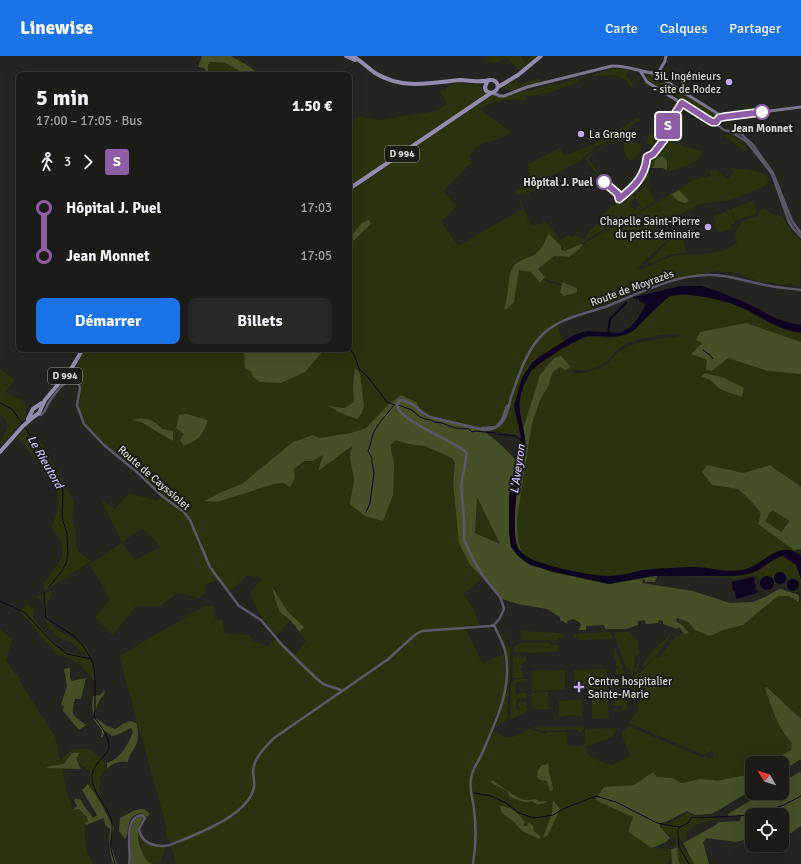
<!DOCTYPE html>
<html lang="fr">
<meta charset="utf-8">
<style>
:root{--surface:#1b1c18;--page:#282925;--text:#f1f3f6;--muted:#a0a1a2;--line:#393a37;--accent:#1a73e8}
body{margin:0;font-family:Signika,sans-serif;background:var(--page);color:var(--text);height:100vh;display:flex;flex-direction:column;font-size:15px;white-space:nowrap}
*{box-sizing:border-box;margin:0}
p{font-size:13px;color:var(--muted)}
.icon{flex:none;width:22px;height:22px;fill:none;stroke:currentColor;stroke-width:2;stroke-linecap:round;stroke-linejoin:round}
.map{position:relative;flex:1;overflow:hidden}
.panel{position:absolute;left:16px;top:16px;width:336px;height:280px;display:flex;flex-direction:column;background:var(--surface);border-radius:8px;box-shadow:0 4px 16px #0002,0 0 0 1px var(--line)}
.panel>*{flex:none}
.badge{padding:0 8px;border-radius:3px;font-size:14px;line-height:26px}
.needle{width:26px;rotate:309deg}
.controls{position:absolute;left:745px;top:700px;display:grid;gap:8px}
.controls a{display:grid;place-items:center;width:44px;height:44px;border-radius:8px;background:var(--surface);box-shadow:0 4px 16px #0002,0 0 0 1px var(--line);font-size:20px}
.map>.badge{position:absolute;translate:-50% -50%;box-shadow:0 0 0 2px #fff}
.legs{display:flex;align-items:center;gap:6px;height:44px;padding:0 20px;font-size:13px}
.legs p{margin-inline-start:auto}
.head{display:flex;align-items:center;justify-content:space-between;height:68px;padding:0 20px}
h1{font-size:22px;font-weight:800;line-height:30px}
.action{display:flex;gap:8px;margin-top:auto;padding:8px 20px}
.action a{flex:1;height:46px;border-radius:8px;background:var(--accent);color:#fff;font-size:16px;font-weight:800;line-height:46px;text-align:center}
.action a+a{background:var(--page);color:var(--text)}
ul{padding:0 20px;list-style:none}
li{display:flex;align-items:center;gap:14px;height:48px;font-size:15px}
li i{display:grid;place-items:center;width:6px;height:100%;margin:0 5px;background:currentColor}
li i::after{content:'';width:10px;height:10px;margin:-5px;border:3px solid;border-radius:50%;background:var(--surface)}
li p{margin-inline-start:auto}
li:first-child i{background:linear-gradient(#0000 50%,currentColor 0)}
li:last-child i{background:linear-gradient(currentColor 50%,#0000 0)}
header{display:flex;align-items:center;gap:24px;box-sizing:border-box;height:56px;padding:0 20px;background:var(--accent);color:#fff}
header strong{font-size:19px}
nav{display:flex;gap:22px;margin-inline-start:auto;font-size:14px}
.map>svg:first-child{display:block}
</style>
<header>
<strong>Linewise</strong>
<nav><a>Carte</a><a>Calques</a><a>Partager</a></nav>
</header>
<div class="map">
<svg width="801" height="808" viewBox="0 0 801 808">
<rect width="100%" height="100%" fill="#242520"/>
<path fill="#2a330e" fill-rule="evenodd" d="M491 0H520L526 8 528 6 527 4 532 0H538L527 10 519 14 507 2 498 6H488L485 9H483Z
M211 6 225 7 247 19H208V9Z
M619 13 629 14 626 19 635 31 629 30 630 29 627 25 616 19 593 20 578 23V26L548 37 525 41 527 44C511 42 493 45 479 53L511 76 499 83 484 87 476 91 469 101 472 106 443 135 457 150 441 165 458 190 522 153 519 141 529 165 531 169 543 168V166H546L561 184 567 179 572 181 576 179 584 183C589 172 600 164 614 164V159L601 160 630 135H633L636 141 629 149 634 154 640 149 636 144 637 140 635 135 639 136 647 126 644 124 636 134 633 133 643 121 649 102 665 85 680 87 682 90 702 95 703 97C697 108 680 112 668 115L667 109H655L652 112H649L648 131 655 145 632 160 597 177 582 188 565 195 561 194 548 204 554 200 569 201 582 190V189C598 178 614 171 631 162 645 154 657 145 671 138L678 145 689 144 679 134 692 124 711 120 709 115 717 114 728 124 733 117 731 112 750 114 766 118 769 124 765 130 731 144 700 148 675 161 670 167 656 171 655 178 652 182 670 177 673 179 646 204 643 205 638 214C650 212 660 203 672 200 694 196 720 202 737 186L735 177 742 165 759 159 758 155 765 153 774 159 782 160 793 178 801 184 800 230 761 226 735 217 718 215 694 219 665 225 639 233 610 247 584 255 557 266 561 281 567 290 586 281 610 282 636 272 669 240 683 239 700 240 731 247 746 253 771 268 801 277V286L745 267 702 287 691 298 707 304 706 314 712 315 728 301 768 315 801 318V431L770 409 743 417 712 429 738 433 749 443 761 457 758 468 801 499V536L800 531 797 536H793L787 533 795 534 798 532 799 528 796 523H792L788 524 787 523 786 519 781 516H778L774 519V523L777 527 768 536 762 533V532L767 534 773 531V525L768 521H764L761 524 753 519 732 524 731 522 721 521 657 520 609 528 551 516 524 505 518 485 517 463 532 367 541 342 549 329 550 323 553 316 560 311 554 302 540 319 521 380 479 372 455 407 453 427 459 487 470 509 483 522 463 538 472 551 480 569 465 570 482 607 504 598 506 633 490 675V682L494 675H496C505 686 520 680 529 673L546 678 547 676H566L568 690H582V685L584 689V684L585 689 583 690C586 692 586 695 588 698 595 705 604 707 613 709L630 699 622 679V676L628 670 701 701 713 702 712 694 704 699 631 668 629 666 638 655 640 639 629 638 628 623 631 622 657 654 632 621 642 615 656 600 659 602 676 581 673 578 679 580 683 576 677 562 688 566 695 574 710 580 723 574 743 569 778 540H789L801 546V663L768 631 785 679 792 687 791 694 768 707H752V716L746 719 716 725 715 724 699 723 684 727H681L673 722 657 721 653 716 634 729 596 744 633 761 652 792 671 793 672 803 665 808H176L170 785 168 784 165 775 167 773 119 600 205 550H214V563L222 564 225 578 250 579 253 585 267 590 278 582 295 599 306 585 291 564 276 580 262 563 250 538 261 523 248 519 228 537 218 524 205 529 206 536 199 542 178 537 160 550H136L113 579 95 561 110 544 90 508 122 487 135 504 160 491C155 483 148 479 142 472L122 486 100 442 115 453 129 437 157 445 164 440 139 416 109 392 87 371 79 350 82 331 80 324V293H349V136L491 39C496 38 499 42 503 41L521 35 525 36 607 15ZM545 223 562 228 563 227 577 232V236L560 237 561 230 545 225ZM681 278 679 281C661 283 640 284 624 293 618 295 614 301 610 305 601 314 584 318 572 317L574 313C583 317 598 312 606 306 613 300 618 292 626 288 640 281 666 278 681 278Z
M651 18 660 23V24L685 39 679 44 654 28 656 26 652 28 648 26 647 21Z
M539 22 540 26 520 31 509 35 505 33V28L515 23 519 28Z
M455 27 479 29 484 34 485 39 349 130V73L357 60 380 64 436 55 447 48 440 36Z
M686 40 711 55 710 56 711 55 718 59V62L713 65 709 64 710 63 705 60 706 58 704 59 680 44Z
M637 61 641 65C633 67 630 68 627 77L630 80V82L612 84 595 91 594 88 596 86 630 67Z
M651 77 663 84 655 94 653 91 646 87Z
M726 78C736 80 747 86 748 97L724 80Z
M624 85C610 88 597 91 588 103L605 125 604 126 587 106 586 102C603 88 620 80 642 88L640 97 631 105C624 100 623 95 625 87Z
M592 89 593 94 578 106 539 126 534 129 529 138 517 139 516 134 530 129 528 108 560 92 564 100 576 95Z
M753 145 757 157 735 165 731 153Z
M730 153 735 167 731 168V173L718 177 713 160 726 156 729 160 727 154Z
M683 181 686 197 672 198 655 206 648 207 671 182 675 183Z
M0 313 15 324 5 336 25 346 27 357 22 366 2 389 0 387 8 370 4 361 0 359Z
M25 372 31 381 43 389 73 444 74 448 72 463 76 476 75 480 76 490 79 497 91 505 45 535 44 527C50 519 64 504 63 494 62 486 55 477 51 470 57 461 60 448 58 437 56 426 26 391 17 382Z
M477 440 500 489 475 476Z
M772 453 790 465 781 476 765 465Z
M51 535C53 542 48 543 47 549 46 553 47 561 49 564 54 576 75 582 84 589 90 593 90 602 92 608 94 614 96 617 96 623L94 624 82 611 69 602 58 599 43 583 28 564 20 557 26 548C33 550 35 556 33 562L61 594 85 601V598L72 587 58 582 49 572 46 566 43 545 35 541Z
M0 573 12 583 6 604 15 618 17 617 22 629 55 680 60 704 73 693H90L106 707 105 714 99 722 101 726C95 738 103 744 108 755 94 744 88 733 90 715L78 707 61 708 66 732 73 754 79 753 87 761 88 765 85 767C84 782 85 795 93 808H0Z
M510 574 512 576 510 575 504 578 506 590 511 591 508 651 507 652 508 661H506V666L504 665 496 672V673H495L508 632V603L501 579Z
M521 575 560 577 565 580 562 582H559L558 584H522V580Z
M609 576 612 579 613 583 579 584V582H575L573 580 576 578Z
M615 576H630L638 586 639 598 634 601 635 609 633 610 635 613 637 612 636 608 639 607 638 614 635 617 634 615 633 616 634 618H630L629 617 631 615 628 611 626 612 615 582 614 577Z
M672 577 658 597 643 612C645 599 663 586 672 577Z
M521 587H550V589H559V595L535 597 517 596V598L513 594C513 590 517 588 521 587Z
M614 590 625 617 624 620 623 619 616 618V613L619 612V611L616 610V604L614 605Z
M513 600 524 601V600H526V605H524V607L522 606V612L519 613 520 614 522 615 523 622H512Z
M607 613 608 633 575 634 574 614Z
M565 614V634L532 635V615Z
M623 622 626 624V628H624L623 629 626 630 627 637 624 638H616V635H624V632L613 631V626L624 627Z
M516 623H528V625L517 626 515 629 516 637H527V642L517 643 516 653H519L518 646H527V652H529C526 658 517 659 512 664L510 662 511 627 512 625Z
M548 636 549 653H536L534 650 532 652 531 637Z
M626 639 627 646 624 647 627 648V653L618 656 615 655V653H622L623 650H614L613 644H622L623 640Z
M592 643H608L609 662 592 663Z
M582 644V661L572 659 559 661V645Z
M534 671H584V673H583L582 681V676H578L577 674 545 675 535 673Z
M617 672 612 681 585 691V673Z
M688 757 695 760 727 762C715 764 696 765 688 775 686 779 686 784 683 786 674 782 664 778 660 769L670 767Z
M138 775 149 787 167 789 159 808 148 807 144 803Z
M677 788 682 790 694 808H680L674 795V789Z"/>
<path fill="#455027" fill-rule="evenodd" d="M202 0H231L250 11 260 19H247L225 7 211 6 208 9V19H205L206 15 204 12 198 11Z
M660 101H665L667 106V114L664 113 663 112H652L655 109V104Z
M679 134 689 144 686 147 678 145 671 138Z
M369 164 371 168 349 189V179L351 180 362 167Z
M549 178 561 190V194L565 195 581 188 583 189 577 195 569 201 554 200 538 213 545 221 540 227 531 216 519 214 514 246 506 254 504 252C510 240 506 220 514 210 520 202 532 202 538 196 542 192 546 183 549 178Z
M562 226 577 232V236L564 240 560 237Z
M746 267 801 286V318L768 315 728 302 712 315 706 314 707 304 691 298 702 287 696 284 700 276Z
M244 293H325L305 316 281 327 260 326 253 321 251 315 245 313Z
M561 300 571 311 566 314 560 311 553 316 550 323 549 329 541 342 532 367 517 463 518 485 524 505 551 516 609 528 657 520 655 526H645V524H643L642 527 693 535 730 547 753 546 767 540 777 534 781 533 799 539V546L789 540H778L743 569 723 574 710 580 695 574 688 566 678 562H677L676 565 683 570 689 577 684 578 679 571 677 573 663 568V565L659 564 658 567 646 568 645 564 638 565V569L626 573H605L604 569 586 570V574H579L581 569 579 566 573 563 567 565 568 568 560 564V561L547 553 518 548 499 542 483 522 470 509 459 487 453 427 455 407 452 402 425 390 408 388 396 384 390 389 394 408 393 439 383 465 365 460 350 448 354 424 350 401 352 390 318 415 323 399 312 405H304L294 413 295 422 290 431 283 427 274 428 217 446 204 445 224 435 242 428 293 386 313 379 319 382 351 377 366 372 388 349 401 339 416 346 424 360 476 373 479 371 499 387 518 406 525 399V382L523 373 540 319 554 302ZM477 441 500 488 475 477Z
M355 312 360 317 364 350 362 357 357 363 339 356 328 350 344 352 354 346 353 329Z
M705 317 724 322 744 332 742 341C736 338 725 336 720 333 711 326 713 323 700 321Z
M186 358 208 364C202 380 200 383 184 390L180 384 184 378 176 372 179 359Z
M141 362 150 364 156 367 162 373 173 375V385L141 366 132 364Z
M707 409 743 417 770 409 801 431V493L794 494 758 468 761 457 749 443 738 433 712 429 702 416ZM772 454 790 465 781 476 765 465Z
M272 531 288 556 304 571 300 576 290 564 280 556 276 546Z
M70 612V622L72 625 86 622 81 643H75C70 661 73 659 86 669L79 674 63 655 64 650 61 649 67 630 64 613Z
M767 631 801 663V703L782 715V707H768L791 694 792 687C777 671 772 652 765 632Z
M105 634 104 639C96 646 99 652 93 657L92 650 93 640 100 639Z
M96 662 107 670 115 673C123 669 129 661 137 668 138 675 139 684 135 691 132 696 129 699 128 706 119 704 113 707 107 713V707C121 702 127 690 133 676L131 672 117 679 112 680 105 675 103 681H101L102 674 93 663Z
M72 697H79L76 703 81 713 46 712 50 710 64 708Z
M548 707C549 712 548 716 550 720 551 725 553 729 553 734L550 735 547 725 540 724 537 721 538 714 542 709H545Z
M801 715V770L784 782H782V759H752V782L736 786 707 782 703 786 709 808H694L683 787 714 770 719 766 740 765 741 759 728 761V758L763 737H782V726Z
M653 716 657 721 673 722 681 727H684L699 723 715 724 716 725 746 719 752 716V734L712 758 695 759 687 755 666 766 660 767V771L670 782 666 786 652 792 628 776 633 761 595 744 604 731 634 729Z
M492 724C500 729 517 743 526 744 529 745 533 743 536 743L540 746 546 745 547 746 538 749 532 745C525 748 517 743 510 741L507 735 491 727Z
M88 728 100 746 114 772 110 787 117 808H113C109 796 109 786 110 773L105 769 104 762 86 769 85 767 88 765 87 761 79 753 73 754 77 750 74 745 75 742 81 744C84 752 89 755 93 762L97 759 82 734Z
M553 744 560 753 548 779 543 782 552 757Z
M500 750C512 751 518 757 525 766L523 770H527L529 766 533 770 534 775 541 781 539 783 522 775 513 765 502 757Z
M144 753 150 758 147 761 142 757C124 759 131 775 125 783L119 775 120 762 135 754Z
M142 760 143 762C141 766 138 770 138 774 137 783 143 806 152 808H130C133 795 124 764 142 760Z
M677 792 678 803 680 808H672L671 793Z"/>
<path fill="#0e0320" d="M681 230H701L717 235 747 247 775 262 790 267 801 269V277C780 274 766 264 747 254 733 247 714 242 698 240 690 239 679 238 671 240 665 242 647 261 642 266 637 271 633 276 627 278 612 284 598 278 584 281 575 284 537 308 531 315 529 319 526 324 524 329 515 351 522 361 525 382 526 393 524 403 521 413 517 430 511 476 518 491 519 494 523 498 526 500 533 505 543 507 551 510 567 514 593 520 609 520 621 520 632 516 644 514 659 512 675 512 691 511 708 510 725 517 742 514 763 511 779 481 801 500V523L796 509 783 500C773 503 768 508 760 513 752 518 743 519 734 520H652L609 528 555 516 530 509 518 500 511 491 509 477V441L511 426 518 409 521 391V381L514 350 522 322 532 307 539 301 574 279 587 275 620 277 630 271 637 264 646 248 639 245V240Z
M774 522a6 6 0 1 1 12 0a6 6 0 1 1-12 0Z
M760 527a7 7 0 1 1 14 0a7 7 0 1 1-14 0Z
M753 521 755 524 754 527 756 529 755 533 758 535 757 537 736 543 735 535H733L732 526Z
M787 529a6 6 0 1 1 12 0a6 6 0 1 1-12 0Z"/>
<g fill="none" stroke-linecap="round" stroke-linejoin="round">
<path stroke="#0e0320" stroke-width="1" d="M349 292 354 298 359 313 368 321 387 346 395 349
M703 294 710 299 713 303
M0 347 12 353 22 367
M398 349 412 354 420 361 425 363 431 364 434 366 442 367 455 372 469 373 472 376 475 375 495 377
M25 371 31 381 37 386 63 435 62 462 67 477 68 494 67 505 62 515 49 531
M497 378 516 380 522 385
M366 456 370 447 374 417 372 407V402L368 395C371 389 371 382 374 376 378 367 388 357 394 349
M44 537 46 562 74 580 84 591 93 607 95 620V654L94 661C100 669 114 686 107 696 101 705 92 709 92 722 93 738 106 748 111 763 114 772 110 784 111 793 112 798 114 803 115 808
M0 545 24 556 54 588 67 598 91 603
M474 737 491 740 506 747 519 757 534 762 553 759 565 752 596 740 616 746 657 767 672 770 680 771 688 767 692 761 700 762 752 759
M753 759 784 749 801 740
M680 771 678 773 679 791 689 808"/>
<path stroke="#0e0320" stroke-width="2" d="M634 242 639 241
M608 279 610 263 626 247"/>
<path stroke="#5d5869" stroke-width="2.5" d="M714 66 724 74 738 77 742 79 753 89 773 117 792 165 801 177
M733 77 747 86 772 118 789 166 793 172 801 181
M511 341C519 319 526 294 544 277 561 262 584 258 605 251 639 238 673 218 711 219 727 219 741 224 756 227 771 231 786 232 801 234
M38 358 41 359C45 356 46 352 48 348 53 340 64 324 74 323L79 328 80 332 77 349 84 368 104 389 138 417 162 440 184 456 190 464 210 511 239 550 261 564 283 590 316 622 323 628 341 634
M482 372 496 371 502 364 507 350
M129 808C132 795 122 761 142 759L145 762 139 773C141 788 157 792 170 789 194 779 249 760 254 731 255 726 253 720 253 715 254 702 265 691 274 682L387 604 416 578 422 575 490 570 494 569 500 562 504 553 503 549 500 541 483 520 474 505 464 484V463L461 430 467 397C456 385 398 365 397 349L400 344C411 344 420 356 430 361L485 374C505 373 507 358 511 341
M473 808C476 791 476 770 474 753 473 741 469 737 471 723 472 712 480 704 484 693 497 662 511 635 506 600 505 589 498 579 494 569"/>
<path stroke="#7c7590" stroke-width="3" d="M641 16 647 26 712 66 716 65 719 62 723 61 801 51
M657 19 665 5 666 0
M493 37 500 40H504L527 31 612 10C627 9 639 16 653 17L723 61"/>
<path stroke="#958bae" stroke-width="4" d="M346 0 355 4
M353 0C361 5 368 12 375 17 403 34 430 27 460 24 470 24 480 27 490 24 499 23 501 35 491 37L486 35 485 31 487 26
M498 31 518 19 541 0
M349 133 491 37
M28 363 33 353 42 347
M22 371 32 362 39 357 45 344 71 313 83 293
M0 396 23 370"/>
</g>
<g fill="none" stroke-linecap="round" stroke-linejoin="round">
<defs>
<path id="line-1" d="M604 126 618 138 619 143C634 131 645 121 647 101L653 98 664 84 669 67 682 47 712 66H716L719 62 723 61 762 56"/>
</defs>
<use href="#line-1" stroke="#fff" stroke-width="9"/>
<use href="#line-1" stroke="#8f5da6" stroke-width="6"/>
</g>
<g fill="#bfa8f4" stroke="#1a1c17" stroke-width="1.5">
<circle cx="729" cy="26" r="4"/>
<circle cx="581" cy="78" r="4"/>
<circle cx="708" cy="171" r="4"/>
<path d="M577 625h4v4h4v4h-4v4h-4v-4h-4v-4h4z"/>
</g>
<g fill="#fff" stroke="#8f5da6" stroke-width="2">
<circle cx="762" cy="56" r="7"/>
<circle cx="604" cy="126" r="7"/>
</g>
<g text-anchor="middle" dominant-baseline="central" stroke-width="4" stroke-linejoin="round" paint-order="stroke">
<g fill="#1a1c17" stroke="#9c9e99" stroke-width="1">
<rect x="385" y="90" width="34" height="16" rx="3"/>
<rect x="48" y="312" width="34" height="16" rx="3"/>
</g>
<g font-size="10" font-weight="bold" fill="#d4d5d1">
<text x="402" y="98">D 994</text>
<text x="65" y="320">D 994</text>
</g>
<g font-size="11" fill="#d4d5d1" stroke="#1a1c17" text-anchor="end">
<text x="721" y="20">3iL Ingénieurs<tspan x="721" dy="13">- site de Rodez</tspan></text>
<text x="589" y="78" text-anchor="start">La Grange</text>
<text x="700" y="165">Chapelle Saint-Pierre<tspan x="700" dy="13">du petit séminaire</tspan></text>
<text x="588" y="625" text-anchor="start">Centre hospitalier<tspan x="588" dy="13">Sainte-Marie</tspan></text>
</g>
<g font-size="11" font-weight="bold" fill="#d4d5d1" stroke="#1a1c17">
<text x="762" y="72">Jean Monnet</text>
<text x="593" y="126" text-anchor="end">Hôpital J. Puel</text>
</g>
<g font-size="11" fill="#d4d5d1" stroke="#1a1c17">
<text transform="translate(632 232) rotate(-20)">Route de Moyrazès</text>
<text transform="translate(154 422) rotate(41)">Route de Cayssiolet</text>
</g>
<g font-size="12" font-style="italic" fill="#cebbfd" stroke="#1a1c17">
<text transform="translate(45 406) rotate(60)">Le Rieutord</text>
<text transform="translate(518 413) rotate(-82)">L'Aveyron</text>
</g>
</g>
</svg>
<div class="controls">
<a><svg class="needle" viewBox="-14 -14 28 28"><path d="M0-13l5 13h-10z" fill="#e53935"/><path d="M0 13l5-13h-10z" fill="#a0a1a2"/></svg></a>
<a><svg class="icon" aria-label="locate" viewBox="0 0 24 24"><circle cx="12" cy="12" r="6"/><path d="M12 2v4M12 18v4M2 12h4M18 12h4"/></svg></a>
</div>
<b class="badge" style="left:668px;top:70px;background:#8f5da6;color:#fff">S</b>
<section class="panel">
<div class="head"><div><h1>5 min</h1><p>17:00 – 17:05 · Bus</p></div><b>1.50 €</b></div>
<div class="legs"><svg class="icon" aria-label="walk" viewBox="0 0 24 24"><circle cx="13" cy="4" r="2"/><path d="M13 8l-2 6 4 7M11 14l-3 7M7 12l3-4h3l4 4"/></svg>3<svg class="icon" aria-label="forward" viewBox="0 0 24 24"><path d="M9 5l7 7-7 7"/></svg><b class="badge" style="background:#8f5da6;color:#fff">S</b></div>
<ul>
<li><i style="color:#8f5da6"></i><b>Hôpital J. Puel</b><p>17:03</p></li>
<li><i style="color:#8f5da6"></i><b>Jean Monnet</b><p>17:05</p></li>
</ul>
<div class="action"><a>Démarrer</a><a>Billets</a></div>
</section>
</div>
